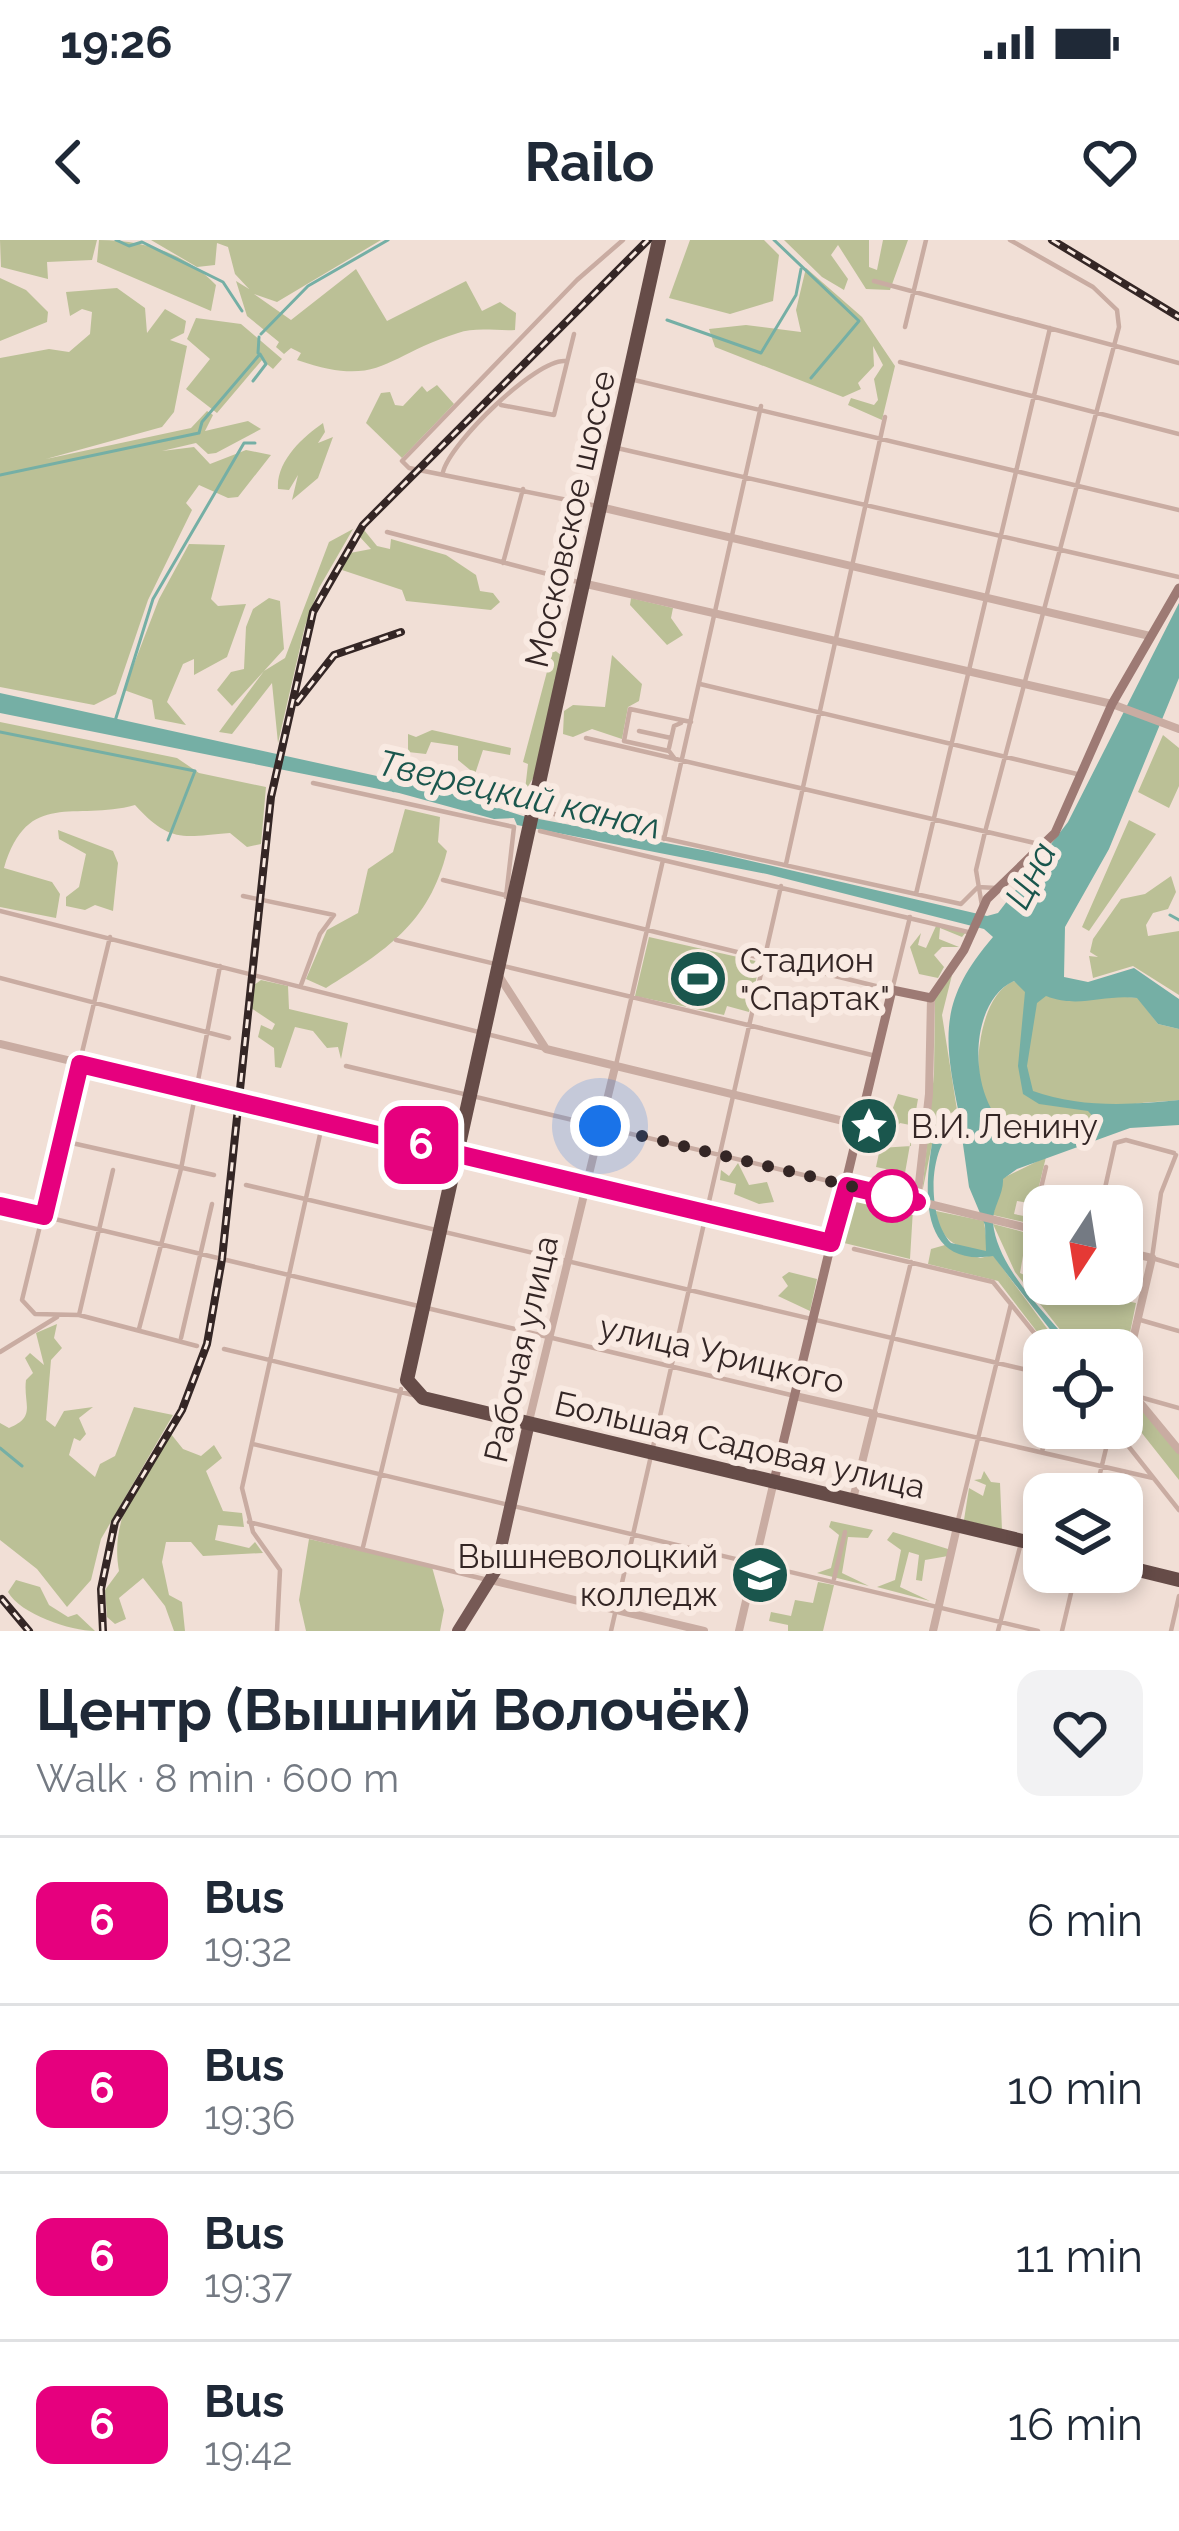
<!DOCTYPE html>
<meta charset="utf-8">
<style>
:root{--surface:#fff;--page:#f2f2f3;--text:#1f2937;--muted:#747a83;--line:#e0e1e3}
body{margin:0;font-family:Raleway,sans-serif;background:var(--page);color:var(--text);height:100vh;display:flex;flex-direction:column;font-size:45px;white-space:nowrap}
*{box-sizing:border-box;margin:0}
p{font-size:39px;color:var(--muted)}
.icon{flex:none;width:66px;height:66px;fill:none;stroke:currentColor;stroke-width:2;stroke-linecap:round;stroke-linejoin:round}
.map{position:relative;height:1391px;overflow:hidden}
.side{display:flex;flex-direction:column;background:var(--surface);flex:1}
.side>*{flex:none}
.badge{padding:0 24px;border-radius:18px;font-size:42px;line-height:78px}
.needle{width:78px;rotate:192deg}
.buttons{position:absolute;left:1023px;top:945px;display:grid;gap:24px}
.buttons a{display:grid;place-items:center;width:120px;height:120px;border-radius:24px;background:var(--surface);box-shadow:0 6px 18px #0003;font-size:60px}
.you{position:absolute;width:60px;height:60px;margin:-30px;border:9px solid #fff;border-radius:50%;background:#1a73e8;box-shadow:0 0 0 18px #1a73e833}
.map>.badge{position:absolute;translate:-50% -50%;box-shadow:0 0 0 6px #fff}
.round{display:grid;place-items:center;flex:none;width:126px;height:126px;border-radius:24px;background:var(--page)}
.overview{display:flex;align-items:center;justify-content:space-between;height:204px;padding:0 36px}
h1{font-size:57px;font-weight:700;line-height:90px}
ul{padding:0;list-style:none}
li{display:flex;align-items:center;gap:36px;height:168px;padding:0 36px;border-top:3px solid var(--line)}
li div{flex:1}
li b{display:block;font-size:45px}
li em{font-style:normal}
li .badge{min-width:132px;font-weight:700;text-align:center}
.status{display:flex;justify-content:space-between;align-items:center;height:84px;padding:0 60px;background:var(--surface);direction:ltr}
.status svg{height:33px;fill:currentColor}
header{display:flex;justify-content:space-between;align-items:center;height:156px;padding:0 36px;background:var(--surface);font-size:54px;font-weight:700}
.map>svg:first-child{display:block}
</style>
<div class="status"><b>19:26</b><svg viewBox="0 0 49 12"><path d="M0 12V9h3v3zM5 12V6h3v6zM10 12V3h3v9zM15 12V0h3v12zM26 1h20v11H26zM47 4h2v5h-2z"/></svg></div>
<header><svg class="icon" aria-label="back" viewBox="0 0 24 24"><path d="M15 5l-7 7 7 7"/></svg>Railo<svg class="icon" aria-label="heart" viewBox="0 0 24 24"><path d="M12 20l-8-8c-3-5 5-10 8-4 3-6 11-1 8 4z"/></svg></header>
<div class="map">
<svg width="1179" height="1391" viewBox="0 0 1179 1391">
<rect width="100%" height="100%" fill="#f1dfd6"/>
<path fill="#bbc096" d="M0 0H97L92 20 47 22 48 39 1 27Z
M99 0C142 0 184 12 216 45L211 71 97 22Z
M151 0H381L277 62 254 54 291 80 356 29 387 81 466 41 482 71 500 62 516 73 515 90C497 91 474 87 458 93 383 116 382 149 297 120L301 113 291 108 284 114 276 107 279 102 247 76 236 41 249 49 235 34 228 7 217 3 215 25 197 27Z
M690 0H764L779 15 773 61 730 74 669 58Z
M784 0H869V27L877 30 883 0H908L890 50 866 49 838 5 831 15 848 39 844 50 822 37Z
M806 28 862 77 895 126 882 180 848 165 851 158 874 165 878 160 874 139 883 125 873 106 874 126 858 143 861 149 843 157 715 107 709 89 746 85 801 92 796 70Z
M0 38 26 50 48 72 47 82 0 101Z
M117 48 145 68 147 93 165 69 186 81 184 93 170 100 187 106 174 172 162 187 46 219 191 188 207 171 213 175 205 191 248 181 261 189 216 213 208 214 196 203 162 211 194 207 210 224 246 210 271 215 238 257 228 258 199 245 186 263 192 270 148 360 116 454 94 465 0 447V118L49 109 69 112 90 94 92 72 82 69 70 76 66 52Z
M196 78 241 84 282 119 273 129 262 120 217 173 186 149 210 119 187 99Z
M437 145 454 164 402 218 366 183 381 153 390 152 395 165 403 166 422 146 427 152Z
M323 183 325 192 318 203 333 197 318 238 292 260 298 235 289 250 278 249C276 221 303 197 323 183Z
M353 289 319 348 305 386 278 503 272 443 232 494 219 492 264 431 285 418 329 302Z
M364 290 377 306 390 309 391 299 446 315 476 335 480 351 493 353 500 362 491 370 406 361 402 350 342 330 350 313 371 309 359 296Z
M189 304 225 305 211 359 218 366 246 364 227 417 194 435V419L183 424 167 462 186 485 155 479 152 460 124 450 159 359Z
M269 358 280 361 284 409 232 466 217 450 231 432 244 429 246 387 253 369Z
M631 358 673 368 671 378 683 395 667 405 630 365Z
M553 409 561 415C553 450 548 525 525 550L528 524 523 522Z
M612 415 642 444 639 461 628 467 622 499 592 489 573 497 563 494 564 471 573 465 605 467Z
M0 482 177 518 199 533 266 547 261 604 247 607 230 593C181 597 170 603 135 565 74 582 28 548 4 628L52 642 60 654 56 678 0 667Z
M432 490 511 508 510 515 483 510 475 534 458 520V506L431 502 426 514 408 512V494L416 497Z
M1163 495 1179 508V546L1169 568 1138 552Z
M405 569 440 577 438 602 447 611C429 684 385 711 326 748L306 739 327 690 358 673 368 629 393 612Z
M1129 580 1156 594 1089 691 1082 687Z
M58 590 113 611 118 623 113 671 95 665 85 670 66 666V657L79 647 86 614 59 599Z
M1171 636 1176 652 1168 669 1153 673 1146 685 1148 696 1179 691V755L1133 726 1093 738 1089 716 1098 717 1090 712 1093 699 1121 659 1145 654Z
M936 686 966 692 962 697 940 688 939 699 959 707H942L934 715 944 727 938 738 919 734 910 707 921 693 918 705 926 708Z
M649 697 760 722 749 772 727 766 724 775 635 756Z
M952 735 942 775 957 870 937 880 922 953 934 834 935 758Z
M261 740 288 746 289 769 348 783 341 819 338 807 327 808 313 791 295 787 281 828 275 827 274 808 258 797 261 785 272 790 275 784 251 768 254 745Z
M1014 741C1062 772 1089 752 1138 758L1158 784 1179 789V860C1161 862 1140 862 1124 866 1081 875 1019 940 988 867 980 847 976 825 980 803 983 781 992 750 1014 741Z
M898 854 918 859 905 933 876 927 880 908 911 906 910 885 900 883 887 899 869 897 874 872 890 876Z
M1046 917 1033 971 1029 963 1017 961 1014 974 1029 977 1028 983 993 975 1003 938Z
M738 923 749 945 767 942 774 962 759 964 734 954 736 944 720 940 721 930 729 936Z
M848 952 913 969 910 1019 840 1002Z
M936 971 984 981 988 1011C961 1011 939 1002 936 971Z
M993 984 1027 993 1020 1033 1044 1044 1136 1063 1124 1123 1122 1110H1076L1015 1032Z
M945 1005 980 1018 993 1015 1063 1110H1051L998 1041 928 1024 931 1009Z
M789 1032 817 1039 810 1071 778 1056 788 1046 782 1037Z
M57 1084 54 1098 62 1108 51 1120 46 1180 55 1187 64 1171 93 1167 79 1178 86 1194 80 1201 74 1198 69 1215 95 1237 100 1224 115 1216 134 1167 173 1175 101 1299 91 1340 67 1367 37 1329 0 1300V1183L9 1188C37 1177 23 1164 26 1140L33 1133 25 1118 30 1113 44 1125 36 1093Z
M1122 1147 1179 1213V1240L1122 1168Z
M171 1194 183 1209 201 1216 214 1205 222 1218 206 1231 223 1271 242 1273 244 1287 218 1285 215 1300 249 1308 255 1302 263 1313 203 1316 191 1302H166L162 1322 169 1355 182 1362 185 1391H174L165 1366 143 1338 119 1358 126 1379 115 1384 107 1377 105 1350 119 1331C109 1276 141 1238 171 1194Z
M984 1231 991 1242 1000 1243 1002 1290 964 1280 969 1248 983 1256 986 1245 974 1240 981 1239Z
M1105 1234 1128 1235 1142 1250 1132 1281 1122 1291V1254H1096Z
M831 1281 873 1290 868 1298 848 1297 842 1333 869 1346 817 1333 831 1328 839 1295 829 1287Z
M893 1292 948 1309V1316L925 1320 922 1341 916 1340 919 1315 909 1312 900 1347 930 1361 877 1347 895 1340 901 1310 887 1300Z
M309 1299 432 1327 444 1370 440 1391H306L299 1360Z
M16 1340 40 1347 49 1365 68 1377 77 1374 95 1391C71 1391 20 1374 8 1352Z
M818 1342 834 1345 823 1391H788V1385L769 1381 771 1372 791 1376 795 1360 813 1363Z"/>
<path fill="#75afa5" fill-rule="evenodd" d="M1179 363V438L1109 609 1065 687 1064 737 1088 742 1134 728 1179 759V789L1158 784 1137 758C1103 754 1079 769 1046 756L1037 763 1027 826 1033 851C1079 868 1132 865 1179 860V885L1130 888 1017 929 1003 939C1004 954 992 968 993 983 998 1030 1048 1075 1076 1110H1066L993 1016C914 1028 925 942 934 892L959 874C943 796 939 760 993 697L984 689 767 634 517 585 514 578 494 579 399 553 0 473V453L445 551 523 576 708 611 987 676 998 673 1068 582ZM1014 741 1025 752 1018 826 1023 854 1039 864 1088 871 1097 881 1028 902C966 881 963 763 1014 741ZM960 883 969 947 985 985 986 1011 951 1003C926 977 927 902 960 883Z"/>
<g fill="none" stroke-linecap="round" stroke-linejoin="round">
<path stroke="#75afa5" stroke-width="3" d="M116 0 129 6 142 2 223 42 242 71
M774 0 859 81 811 138
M667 80 761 113 796 55 801 29
M261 94 308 46 388 0
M258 113 259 97
M0 235 199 193 202 182 260 114 266 124 253 141
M115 481 153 359 244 203H255
M0 492 195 531 168 600
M1170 675 1179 680
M0 1208 22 1226"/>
<path stroke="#75afa5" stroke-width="6" d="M394 549 419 528 436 531"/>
<path stroke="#c9aca2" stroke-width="4.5" d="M874 41 1179 123
M905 87 926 0
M900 122 1179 194
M630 139 1179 270
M501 165 554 175 574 94
M617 208 1179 337
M443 232C451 202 536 119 565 121
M597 266 409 228 402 221 577 40 623 0
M387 292 578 342
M503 323 523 249
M700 444 1077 534
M639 491 671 498
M586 498 1039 604
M669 508 674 486 681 483
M675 519 669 511 624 501 630 469 691 482
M313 543 514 587 506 657
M545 572 961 664 978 647 996 648
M540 591 968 692
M664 599 761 166
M786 624 885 177
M443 640 892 750 910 677
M916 654 1050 88
M243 656 334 675 320 694 301 745
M982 666 976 630 985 592 1119 87 1117 70 1093 47 1010 0
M0 671 546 809
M110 697 22 1060 35 1074 79 1075 197 1106
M396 700 876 816
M0 738 229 798
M616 825 663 620
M346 826 917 962
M63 901 214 935
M1176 915 1161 953 1152 1018 1179 1026
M246 945 1044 1134
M0 966 795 1156
M1101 966 1115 903 1126 900 1174 913
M854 1009 993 1042 1048 1110
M1025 1015 1046 927
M911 1022 874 1174 1153 1238
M79 1075 113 930
M1137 1079 1179 1091
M139 1089 181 929 220 726
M181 1098 212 964
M224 1109 417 1156
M0 1112 57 1077
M1136 1156 1179 1168
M1114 1188 1179 1270
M253 1204 1038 1391
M1042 1212 1048 1188
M1095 1254 1111 1188
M958 1280 1011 1064
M249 1282 488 1340
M363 1307 401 1149
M834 1339 845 1292
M277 1391 280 1330 253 1292 242 1248 323 881
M611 1391 781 646
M998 1391 1021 1303
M1062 1391 1076 1332
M1171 1391 1179 1356"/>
<path stroke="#c9aca2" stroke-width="8" d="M600 267 1150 396
M582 343 1112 464 1179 489
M499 736 546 809 860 885
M931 758 929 854 917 961 1044 992
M0 804 831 1003
M1122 1011 1152 1018 1123 1142 1179 1210
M795 1156 874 1174 853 1259
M529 1181 615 827
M491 1340 704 1391
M739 1391 774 1241
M933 1391 957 1287"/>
<path stroke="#9d7a74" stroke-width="9" d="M774 1241 892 750 931 758 964 710 987 659 1055 593 1112 464 1179 348"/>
<path stroke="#765955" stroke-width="12" d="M458 1391 496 1330 529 1183"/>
<path stroke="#664c48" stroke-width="14" d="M659 0 407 1140 423 1158 1044 1306
M1122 1326 1179 1340"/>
<defs>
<path id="rail" d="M1052 0 1179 77
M297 462 334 415 401 392
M2 1359 29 1391
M103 1391 101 1349 115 1282 182 1170 207 1104 222 1019 271 557 313 372 363 285 648 0"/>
</defs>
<use href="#rail" stroke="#342625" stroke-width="8"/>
<use href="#rail" stroke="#f9eae2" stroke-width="3" stroke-dasharray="9" stroke-linecap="butt"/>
</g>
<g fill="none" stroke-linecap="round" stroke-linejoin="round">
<defs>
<path id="line" d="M0 966 44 976 80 824 831 1003 847 946 917 962"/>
</defs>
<use href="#line" stroke="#fff" stroke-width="27"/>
<use href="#line" stroke="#e6007e" stroke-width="18"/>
<path stroke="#342625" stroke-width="12" stroke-dasharray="0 21.6" d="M600 886 892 956"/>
</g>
<defs>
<symbol id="stadium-disc" viewBox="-11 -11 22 22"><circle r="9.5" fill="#1a564d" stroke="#f9eae2"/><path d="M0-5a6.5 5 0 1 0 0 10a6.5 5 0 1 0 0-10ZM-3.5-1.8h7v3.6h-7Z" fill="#fff"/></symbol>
<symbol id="sight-disc" viewBox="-11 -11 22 22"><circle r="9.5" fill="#1a564d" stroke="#f9eae2"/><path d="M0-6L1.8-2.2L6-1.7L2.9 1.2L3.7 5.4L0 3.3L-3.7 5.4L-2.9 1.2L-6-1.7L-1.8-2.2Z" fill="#fff"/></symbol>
<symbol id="university-disc" viewBox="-11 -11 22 22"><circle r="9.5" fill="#1a564d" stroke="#f9eae2"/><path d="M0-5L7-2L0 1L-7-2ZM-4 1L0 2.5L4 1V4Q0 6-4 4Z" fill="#fff"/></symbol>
</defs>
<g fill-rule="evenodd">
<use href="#stadium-disc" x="665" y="706" width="66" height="66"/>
<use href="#sight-disc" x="836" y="853" width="66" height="66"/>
<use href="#university-disc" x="727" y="1302" width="66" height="66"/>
</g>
<circle fill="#fff" stroke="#e6007e" stroke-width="6" cx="892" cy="956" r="24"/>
<g text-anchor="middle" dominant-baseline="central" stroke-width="12" stroke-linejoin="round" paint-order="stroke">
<g font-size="33" fill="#342625" stroke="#f9eae2">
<text transform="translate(570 279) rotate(-77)">Московское шоссе</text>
<text transform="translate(521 1109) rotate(-77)">Рабочая улица</text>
<text transform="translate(722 1114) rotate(13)">улица Урицкого</text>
<text transform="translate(740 1205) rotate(13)">Большая Садовая улица</text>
</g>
<g font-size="33" fill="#342625" stroke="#f9eae2" text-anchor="start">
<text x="740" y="720">Стадион<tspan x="740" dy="38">"Спартак"</tspan></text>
<text x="911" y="886">В.И. Ленину</text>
<text x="718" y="1316" text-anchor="end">Вышневолоцкий<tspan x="718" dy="38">колледж</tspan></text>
</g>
<g font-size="36" font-style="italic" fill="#1a564d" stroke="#f9eae2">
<text transform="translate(520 554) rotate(13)">Тверецкий канал</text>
<text transform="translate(1030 635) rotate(-63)">Цна</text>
</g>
</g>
</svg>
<div class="buttons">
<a><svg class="needle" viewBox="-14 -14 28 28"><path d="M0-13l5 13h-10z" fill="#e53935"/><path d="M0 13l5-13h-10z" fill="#747a83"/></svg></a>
<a><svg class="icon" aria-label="locate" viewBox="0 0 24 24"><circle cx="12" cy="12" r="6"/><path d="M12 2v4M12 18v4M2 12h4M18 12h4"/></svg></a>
<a><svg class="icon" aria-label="layers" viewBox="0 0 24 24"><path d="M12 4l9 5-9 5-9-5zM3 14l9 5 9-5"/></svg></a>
</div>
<div class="you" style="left:600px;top:886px"></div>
<b class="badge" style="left:421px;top:905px;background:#e6007e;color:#fff">6</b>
</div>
<section class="side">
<div class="overview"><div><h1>Центр (Вышний Волочёк)</h1><p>Walk · 8 min · 600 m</p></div><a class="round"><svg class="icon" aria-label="heart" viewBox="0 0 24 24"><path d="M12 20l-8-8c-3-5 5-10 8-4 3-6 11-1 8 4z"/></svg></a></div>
<ul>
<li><span class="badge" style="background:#e6007e;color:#fff">6</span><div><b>Bus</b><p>19:32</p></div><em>6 min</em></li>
<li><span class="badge" style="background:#e6007e;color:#fff">6</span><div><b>Bus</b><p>19:36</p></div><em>10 min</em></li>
<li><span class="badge" style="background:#e6007e;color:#fff">6</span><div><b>Bus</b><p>19:37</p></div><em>11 min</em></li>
<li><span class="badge" style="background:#e6007e;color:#fff">6</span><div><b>Bus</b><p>19:42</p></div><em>16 min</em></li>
</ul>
</section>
